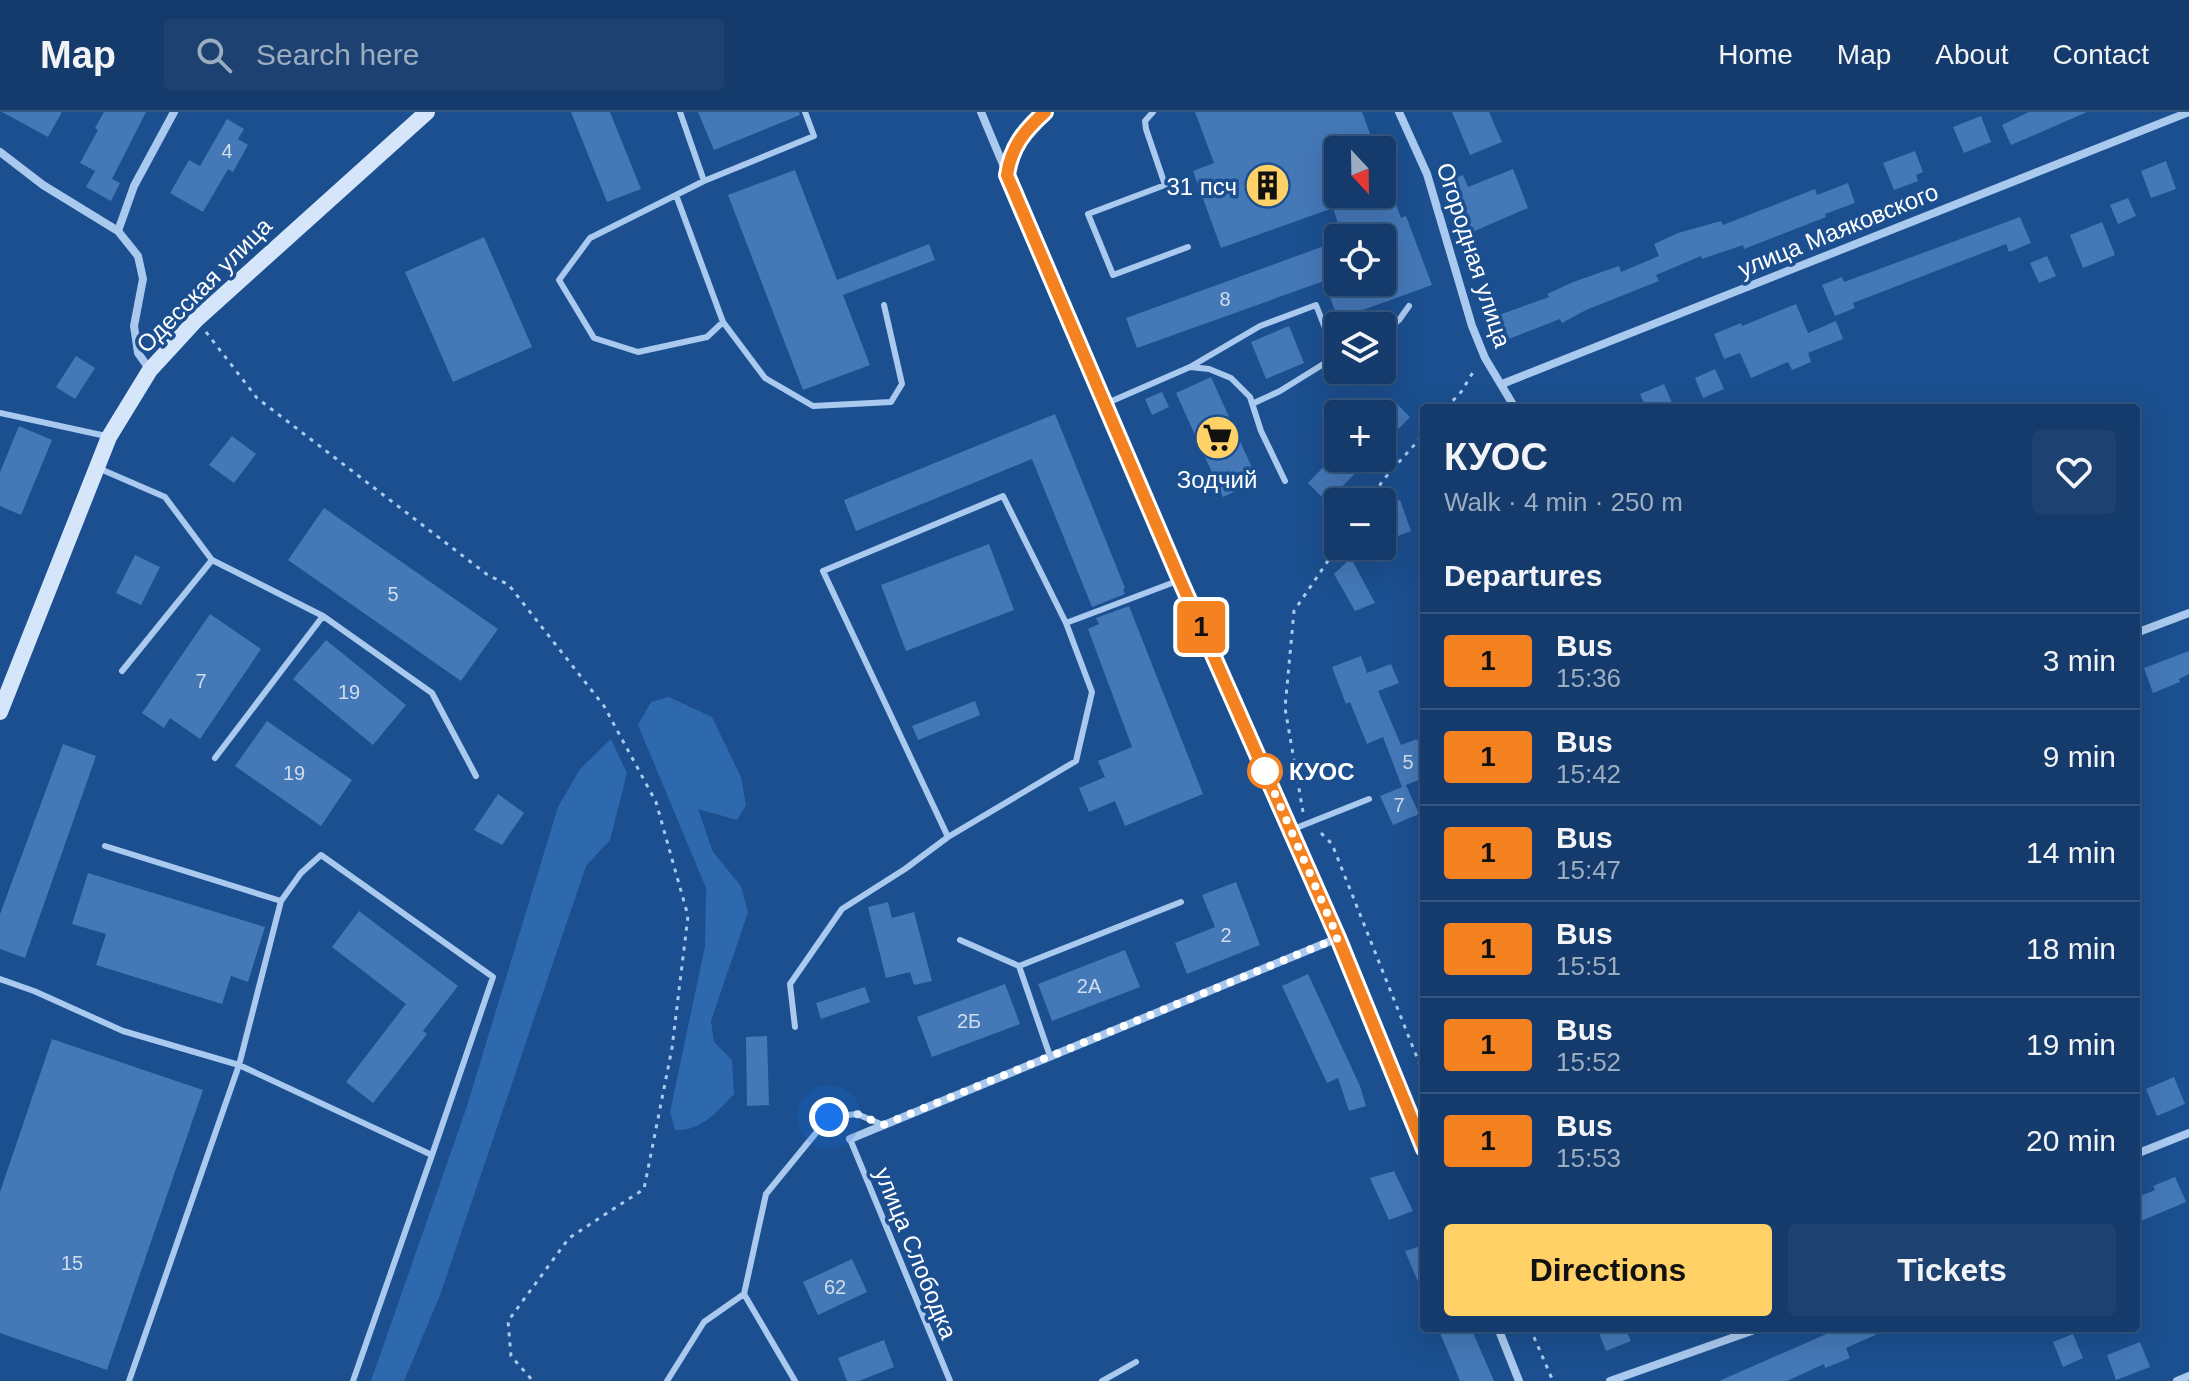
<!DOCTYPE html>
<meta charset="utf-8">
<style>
:root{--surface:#143b6b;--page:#1d4271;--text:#f1f3f6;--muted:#9dadc1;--line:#33557e;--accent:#ffd166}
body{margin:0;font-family:Arial,sans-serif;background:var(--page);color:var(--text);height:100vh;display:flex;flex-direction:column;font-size:30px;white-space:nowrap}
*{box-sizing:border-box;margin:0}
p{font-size:26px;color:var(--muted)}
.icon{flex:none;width:44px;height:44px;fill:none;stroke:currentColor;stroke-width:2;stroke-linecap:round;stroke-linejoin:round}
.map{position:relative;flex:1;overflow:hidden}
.sheet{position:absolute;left:1420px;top:292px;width:720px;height:928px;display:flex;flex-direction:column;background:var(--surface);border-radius:8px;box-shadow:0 8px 32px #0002,0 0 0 2px var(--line)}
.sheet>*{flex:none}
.badge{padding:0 16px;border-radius:6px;font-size:28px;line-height:52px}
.needle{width:52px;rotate:158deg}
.fabs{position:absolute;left:1324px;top:24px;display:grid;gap:16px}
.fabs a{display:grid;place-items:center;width:72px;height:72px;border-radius:8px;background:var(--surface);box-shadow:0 8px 32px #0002,0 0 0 2px var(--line);font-size:40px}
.you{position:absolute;width:40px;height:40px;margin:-20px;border:6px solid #fff;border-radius:50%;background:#1a73e8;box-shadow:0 0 0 12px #1a73e833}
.map>.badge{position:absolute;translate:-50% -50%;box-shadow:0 0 0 4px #fff}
h2{padding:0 24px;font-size:30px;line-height:72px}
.round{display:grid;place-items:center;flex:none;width:84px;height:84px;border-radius:8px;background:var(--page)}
.summary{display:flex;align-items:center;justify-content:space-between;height:136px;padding:0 24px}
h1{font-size:38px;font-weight:600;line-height:60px}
.primary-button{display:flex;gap:16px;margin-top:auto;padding:16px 24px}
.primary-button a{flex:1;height:92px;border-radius:8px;background:var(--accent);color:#111;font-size:32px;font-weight:600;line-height:92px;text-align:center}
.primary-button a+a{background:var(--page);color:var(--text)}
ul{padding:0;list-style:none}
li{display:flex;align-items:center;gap:24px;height:96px;padding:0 24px;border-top:2px solid var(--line)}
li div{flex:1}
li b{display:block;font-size:30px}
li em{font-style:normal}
li .badge{min-width:88px;font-weight:700;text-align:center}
header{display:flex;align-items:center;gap:48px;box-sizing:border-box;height:112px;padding:0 40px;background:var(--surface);border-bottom:2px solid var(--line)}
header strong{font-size:38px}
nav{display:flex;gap:44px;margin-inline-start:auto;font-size:28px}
.search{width:560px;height:72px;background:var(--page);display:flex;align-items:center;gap:20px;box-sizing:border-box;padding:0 28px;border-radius:8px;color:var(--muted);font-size:30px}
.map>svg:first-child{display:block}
</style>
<header>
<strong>Map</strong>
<div class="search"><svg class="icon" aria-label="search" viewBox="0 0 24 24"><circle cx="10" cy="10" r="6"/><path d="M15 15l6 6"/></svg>Search here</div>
<nav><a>Home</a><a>Map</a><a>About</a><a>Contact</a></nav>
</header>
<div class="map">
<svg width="2189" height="1269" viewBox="0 0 2189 1269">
<rect width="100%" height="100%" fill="#1b4f8f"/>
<path fill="#2e69ad" d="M669 585 712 605 741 665 746 693 737 708 698 697 713 740 741 774 748 800 711 909 714 930 732 948 734 982C717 1000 702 1019 675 1018L670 1000 705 834 706 776 638 613 651 590Z
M611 627 627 661 610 728 586 754 440 1183 404 1269H371L466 997 558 695 580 657Z"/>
<path fill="#4478b7" d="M2 0H62L48 25Z
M104 0H146L112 67 120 71 111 89 86 75 95 59 80 51 98 18 95 16Z
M571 0H610L641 77 607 90Z
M698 0H799L800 3 714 38Z
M1195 0H1362L1376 38H1338V82H1392L1401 106 1406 104 1432 173 1338 207 1324 169 1137 236 1126 206 1338 129V170H1382V126H1343L1333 96 1221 136 1193 59 1214 51Z
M1452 0H1489L1502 30 1470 43Z
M2029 0H2087L2011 33 2002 13Z
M1981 4 1991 30 1964 41 1953 15Z
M227 7 244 17 238 27 248 33 233 60 228 57 203 100 170 81 189 48 200 54Z
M1915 39 1923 60 1916 63 1918 69 1894 78 1883 51Z
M2166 49 2176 77 2151 86 2141 59Z
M1513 57 1528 96 1470 121 1448 68 1463 63 1468 75Z
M795 58 837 168 929 132 935 148 843 183 870 253 803 278 728 83Z
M1848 71 1855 91 1825 102 1826 105 1744 137 1743 133 1702 147 1701 144 1656 163 1659 169 1586 198 1562 211 1560 207 1509 227 1499 203 1549 185 1547 182 1573 170 1619 154 1621 160 1659 144 1654 132 1678 121 1721 109 1723 113 1815 77 1817 83Z
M2128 86 2136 104 2118 112 2110 93Z
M2020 105 2031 131 2009 140 2006 132 1853 191 1855 196 1835 204 1822 173 1842 165 1844 170Z
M2102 110 2115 143 2083 156 2070 123Z
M484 125 532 235 453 270 405 160Z
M2047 144 2056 164 2039 171 2030 151Z
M1796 192 1808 221 1836 209 1843 227 1808 241 1811 250 1792 258 1788 250 1751 266 1740 241 1724 247 1714 222 1741 211 1742 214Z
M1289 214 1304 251 1266 267 1251 230Z
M76 244 95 256 75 287 56 275Z
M1715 257 1724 277 1703 286 1695 266Z
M1211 265 1258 369 1223 385 1176 281Z
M1664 272 1674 296H1646L1640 282Z
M1162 280 1169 295 1152 303 1145 287Z
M1391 286 1410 305 1382 334V295Z
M1055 302 1125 476 1123 477 1125 482 1092 495 1032 347 856 419 844 388Z
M19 314 52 328 21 403 0 394V360Z
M232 324 256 342 234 371 209 353Z
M1332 346H1370L1327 390 1308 371Z
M1400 388 1411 419 1390 427 1382 406V395Z
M324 396 498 517 461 569 288 448Z
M989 432 1014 498 906 539 881 473Z
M135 443 160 455 141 493 116 481Z
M1351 446 1375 491 1355 499 1334 462Z
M1129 494 1203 682 1125 714 1115 689 1089 700 1079 676 1105 665 1098 649 1132 635 1088 517 1099 512 1096 506Z
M210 502 261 537 200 627 170 606 164 616 142 601Z
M326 528 406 593 373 633 293 567Z
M2189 539V562L2179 567 2180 570 2153 581 2144 556Z
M1361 544 1367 561 1391 552 1399 571 1378 579 1401 633 1417 627 1424 645V666L1406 673 1419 702 1393 713 1380 684 1402 675 1383 625 1367 632 1350 590 1346 592 1332 555Z
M975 589 980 603 918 628 912 614Z
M267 609 352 668 321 714 235 654Z
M63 632 96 644 25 846 0 837V802Z
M498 682 524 701 502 733 474 718Z
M88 761 265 815 248 870 231 864 222 892 96 853 106 822 72 812Z
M1236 770 1260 833 1187 862 1175 831 1215 815 1202 783Z
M888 790 892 806 914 800 932 869 914 873 910 860 886 866 868 795Z
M359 799 458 874 423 919 427 922 373 991 346 970 406 892 332 835Z
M1125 838 1140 875 1052 909 1038 872Z
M1308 862 1360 974 1366 994 1349 999 1338 966 1327 971 1282 874Z
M1005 872 1020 912 932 945 917 905Z
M865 875 870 890 821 907 816 891Z
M767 924 769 993 747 994 746 925Z
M52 927 203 978 107 1258 0 1221V1080Z
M2174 965 2185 992 2157 1004 2146 977Z
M1394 1059 1413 1099 1389 1108 1370 1066Z
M2175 1065 2186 1090 2136 1111V1086L2155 1078 2153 1074Z
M1424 1133V1184L1405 1139Z
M852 1147 867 1180 818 1203 803 1170Z
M1438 1216H1471L1494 1269H1460Z
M1597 1216H1625L1631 1229 1606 1239Z
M1840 1216H1891L1846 1236 1850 1246 1825 1256 1824 1252 1787 1269H1719Z
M2073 1222 2083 1246 2063 1255 2053 1230Z
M884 1228 894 1255 859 1269H847L838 1246Z
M2140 1230 2150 1255 2116 1268 2107 1243Z"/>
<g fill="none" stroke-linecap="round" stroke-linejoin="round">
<path stroke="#a9c9ee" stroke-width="3" stroke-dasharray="4 6" stroke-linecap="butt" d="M206 220 257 286 489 464 508 472 604 594 656 690 688 804 672 936 644 1077 569 1126 508 1209 511 1244 533 1269
M1446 296 1461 280 1475 257
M1368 390 1384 367 1424 322
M1303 700 1285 596 1294 499 1338 434
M1321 721 1332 732 1424 963
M1530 1216 1553 1269"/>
<path stroke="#a9c9ee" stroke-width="6" d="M680 0 704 69
M1153 0 1145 9 1146 17 1165 73 1088 102 1113 163 1188 135
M676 83 723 210 765 266 813 294 891 290 902 272 884 193
M723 210 707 225 638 240 594 226 559 168 590 126 704 69 814 24 805 0
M1382 222 1399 208 1409 194
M1190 255 1209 257 1231 266 1250 285 1261 319 1285 369
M1254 291 1280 279 1338 243
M1105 292 1190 255 1260 214 1316 193 1336 244
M0 301 106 324
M98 356 165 385 212 448 122 559
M212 448 323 504 432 581 476 664
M215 646 323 504
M1291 718 1369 687
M948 725 1076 649 1092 580 1066 511
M105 734 281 789 239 953 129 1269
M281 789 301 761 321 743 493 865 432 1043
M960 828 1019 854
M0 867 34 879 123 919 239 953 432 1043 353 1269
M795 915 790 872 842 797 905 757 948 725 823 459 1003 384 1066 511 1180 468
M1050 944 1019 854 1181 790
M850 1027 950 1269
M744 1182 795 1269
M667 1269 704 1210 744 1182 766 1082 829 1005 857 1002 883 1013
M1102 1269 1136 1250"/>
<path stroke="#a9c9ee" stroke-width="8" d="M981 0C1126 347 1282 689 1424 1036
M1399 0 1427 62 1472 214 1485 246 1515 296
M0 40 43 73 118 119 138 144 143 167 134 214 138 241 150 258
M1007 63C1011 34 1024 19 1045 0
M118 119 134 74 174 0
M1502 272 2189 0
M2136 521 2189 501
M850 1027 1338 826
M2136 1042 2189 1021
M1498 1216 1519 1269
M1610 1269 1760 1216
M2177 1269 2189 1264"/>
<path stroke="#d6e6fa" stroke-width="16" d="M0 600 109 325 150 258 196 208 427 0"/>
</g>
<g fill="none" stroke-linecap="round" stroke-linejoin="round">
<defs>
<path id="line" d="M1045 0C1024 19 1011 35 1007 63L1180 468 1338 826 1424 1037"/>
</defs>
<use href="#line" stroke="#fff" stroke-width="18"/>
<use href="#line" stroke="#f58220" stroke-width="12"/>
<path stroke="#fff" stroke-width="8" stroke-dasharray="0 14.4" d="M829 1005 857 1002 883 1013 1338 826 1265 659"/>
</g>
<defs>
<symbol id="building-disc" viewBox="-11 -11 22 22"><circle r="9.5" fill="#ffd166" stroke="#1b4f8f"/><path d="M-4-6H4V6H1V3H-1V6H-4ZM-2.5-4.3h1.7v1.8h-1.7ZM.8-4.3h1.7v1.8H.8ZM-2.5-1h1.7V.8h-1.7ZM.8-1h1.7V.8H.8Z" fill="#111"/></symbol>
<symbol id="supermarket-disc" viewBox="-11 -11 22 22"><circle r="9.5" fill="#ffd166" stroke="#1b4f8f"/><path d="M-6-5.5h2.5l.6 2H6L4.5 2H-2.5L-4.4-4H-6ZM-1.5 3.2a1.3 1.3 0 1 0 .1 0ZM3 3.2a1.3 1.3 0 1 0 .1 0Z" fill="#111"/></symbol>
</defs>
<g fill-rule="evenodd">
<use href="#building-disc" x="1242" y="48" width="51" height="51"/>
<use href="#supermarket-disc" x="1192" y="300" width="51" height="51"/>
</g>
<circle fill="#fff" stroke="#f58220" stroke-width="4" cx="1265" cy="659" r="16"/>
<g text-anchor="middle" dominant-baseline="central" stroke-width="7" stroke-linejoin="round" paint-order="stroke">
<g font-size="20" fill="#d0dded">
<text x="227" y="39">4</text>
<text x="1225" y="187">8</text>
<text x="393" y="482">5</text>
<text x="201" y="569">7</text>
<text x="349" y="580">19</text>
<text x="1408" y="650">5</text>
<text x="294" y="661">19</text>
<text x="1399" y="693">7</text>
<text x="1226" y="823">2</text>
<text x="1089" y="874">2А</text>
<text x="969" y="909">2Б</text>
<text x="72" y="1151">15</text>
<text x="835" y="1175">62</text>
</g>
<g font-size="24" fill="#fff" stroke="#1b4f8f" text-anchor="end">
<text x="1237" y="74">31 псч</text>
<text x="1217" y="367" text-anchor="middle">Зодчий</text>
</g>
<g font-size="24" fill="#fff" stroke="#1b4f8f">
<text transform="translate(1838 118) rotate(-22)">улица Маяковского</text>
<text transform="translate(1474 143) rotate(72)">Огородная улица</text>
<text transform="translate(204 173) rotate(-45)">Одесская улица</text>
<text transform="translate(916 1141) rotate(68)">улица Слободка</text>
</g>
<g font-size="24" font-weight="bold" fill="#fff" stroke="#1b4f8f" text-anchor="start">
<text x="1289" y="659">КУОС</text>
</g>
</g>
</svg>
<div class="fabs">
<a><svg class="needle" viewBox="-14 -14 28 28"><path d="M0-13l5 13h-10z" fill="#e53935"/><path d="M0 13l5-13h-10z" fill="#9dadc1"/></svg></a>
<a><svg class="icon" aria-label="locate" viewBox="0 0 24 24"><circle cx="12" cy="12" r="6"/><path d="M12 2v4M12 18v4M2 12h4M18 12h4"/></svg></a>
<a><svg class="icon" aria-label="layers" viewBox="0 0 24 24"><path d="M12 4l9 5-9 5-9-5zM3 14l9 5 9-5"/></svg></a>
<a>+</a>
<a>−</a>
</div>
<div class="you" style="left:829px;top:1005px"></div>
<b class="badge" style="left:1201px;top:515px;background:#f58220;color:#111">1</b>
<section class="sheet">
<div class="summary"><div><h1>КУОС</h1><p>Walk · 4 min · 250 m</p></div><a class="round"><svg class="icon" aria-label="heart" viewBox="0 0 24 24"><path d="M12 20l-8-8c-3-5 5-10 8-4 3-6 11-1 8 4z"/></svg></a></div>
<h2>Departures</h2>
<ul>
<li><span class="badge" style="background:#f58220;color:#111">1</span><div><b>Bus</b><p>15:36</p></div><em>3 min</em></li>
<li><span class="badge" style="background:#f58220;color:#111">1</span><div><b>Bus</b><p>15:42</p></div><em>9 min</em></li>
<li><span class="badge" style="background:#f58220;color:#111">1</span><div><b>Bus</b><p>15:47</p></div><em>14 min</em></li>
<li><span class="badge" style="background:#f58220;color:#111">1</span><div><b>Bus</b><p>15:51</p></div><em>18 min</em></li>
<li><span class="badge" style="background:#f58220;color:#111">1</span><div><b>Bus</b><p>15:52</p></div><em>19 min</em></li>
<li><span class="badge" style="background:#f58220;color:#111">1</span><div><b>Bus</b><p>15:53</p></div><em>20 min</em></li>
</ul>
<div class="primary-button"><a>Directions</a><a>Tickets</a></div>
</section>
</div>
